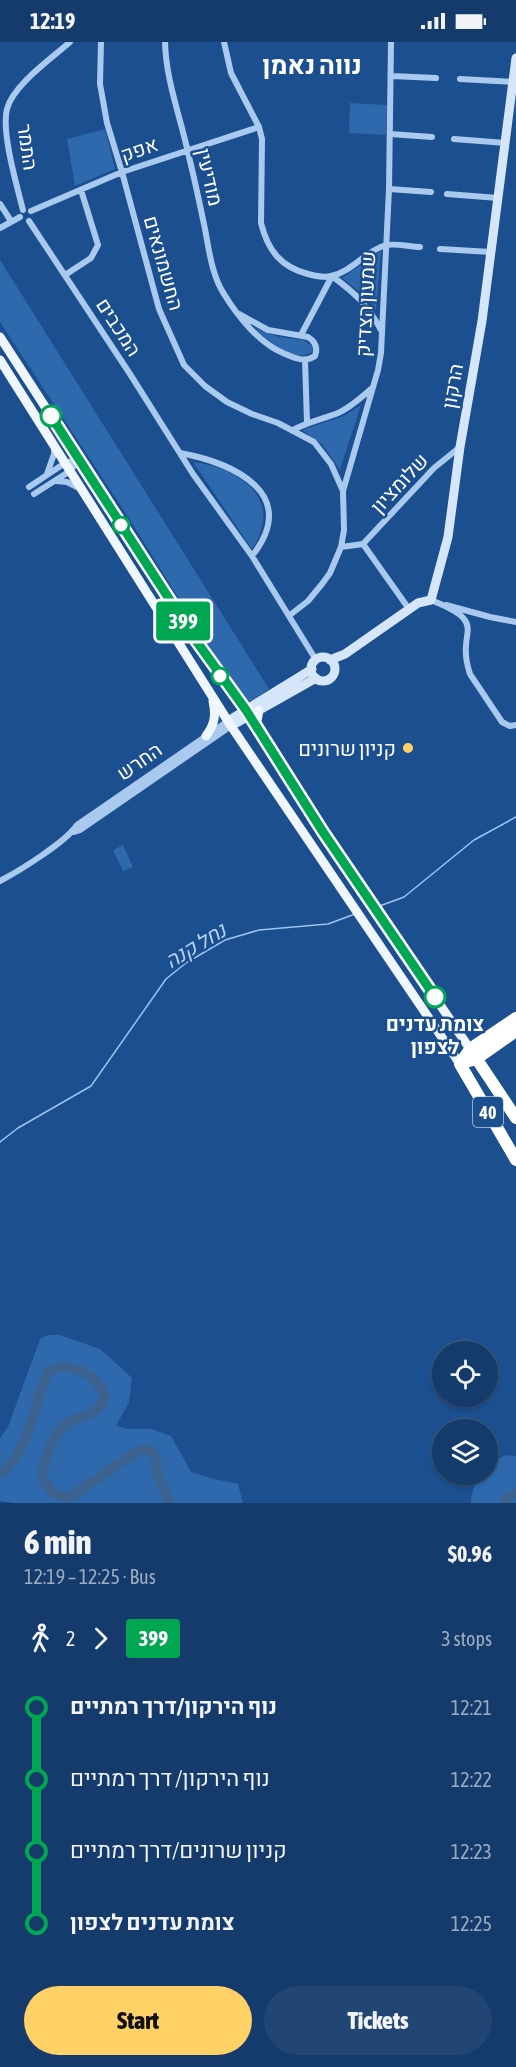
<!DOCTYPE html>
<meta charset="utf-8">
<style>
:root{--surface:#143b6b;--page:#214673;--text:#f1f3f6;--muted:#9dadc1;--line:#33557e;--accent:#ffd166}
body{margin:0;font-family:"Asap Condensed",Heebo,sans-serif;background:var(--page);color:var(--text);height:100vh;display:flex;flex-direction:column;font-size:22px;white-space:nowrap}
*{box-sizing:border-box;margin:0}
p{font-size:20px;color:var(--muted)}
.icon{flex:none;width:33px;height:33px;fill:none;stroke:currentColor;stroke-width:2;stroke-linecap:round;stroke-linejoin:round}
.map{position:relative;height:1461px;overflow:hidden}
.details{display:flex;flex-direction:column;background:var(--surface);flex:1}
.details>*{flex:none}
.badge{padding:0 12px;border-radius:4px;font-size:21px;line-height:39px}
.buttons{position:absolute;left:432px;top:1299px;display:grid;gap:12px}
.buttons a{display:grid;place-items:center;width:66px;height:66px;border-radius:50%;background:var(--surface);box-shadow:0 2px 4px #0004,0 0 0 2px var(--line);font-size:30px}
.map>.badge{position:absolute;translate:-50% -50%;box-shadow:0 0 0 3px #fff}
.legs{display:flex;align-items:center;gap:9px;height:66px;padding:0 24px;font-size:20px}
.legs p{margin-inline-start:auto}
.summary{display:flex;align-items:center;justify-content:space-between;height:102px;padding:0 24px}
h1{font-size:33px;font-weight:800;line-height:45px}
.action{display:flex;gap:12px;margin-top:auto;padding:12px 24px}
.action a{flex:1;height:69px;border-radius:36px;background:var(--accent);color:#111;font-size:24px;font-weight:800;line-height:69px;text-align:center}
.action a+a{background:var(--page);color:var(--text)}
ul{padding:0 24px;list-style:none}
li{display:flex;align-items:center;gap:21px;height:72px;font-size:22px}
li i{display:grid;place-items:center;width:9px;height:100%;margin:0 8px;background:currentColor}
li i::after{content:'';width:15px;height:15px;margin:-8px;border:4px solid;border-radius:50%;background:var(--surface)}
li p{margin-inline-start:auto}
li:first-child i{background:linear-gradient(#0000 50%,currentColor 0)}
li:last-child i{background:linear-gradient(currentColor 50%,#0000 0)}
.status{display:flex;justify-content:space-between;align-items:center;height:42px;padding:0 30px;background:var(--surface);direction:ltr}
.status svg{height:16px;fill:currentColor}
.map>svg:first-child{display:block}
</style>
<div class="status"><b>12:19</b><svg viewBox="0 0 49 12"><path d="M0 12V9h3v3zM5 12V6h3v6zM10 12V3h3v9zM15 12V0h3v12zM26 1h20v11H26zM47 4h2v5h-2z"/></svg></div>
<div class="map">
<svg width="516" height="1461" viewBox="0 0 516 1461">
<rect width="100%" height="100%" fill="#1b4f8f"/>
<path fill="#2e69ad" d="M350 61 387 63 386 93 349 91Z
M105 87 115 127 75 144 67 97Z
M381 209 376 268 364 253 342 236Z
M0 218 269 647 253 658 246 660 240 656 132 481 0 280Z
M255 286 278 295 303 298 313 305V309C297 324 266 298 255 286Z
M361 363 340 427V428L322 402 302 388 344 374Z
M193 420C240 426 285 457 252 507Z
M123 803 133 825 123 829 113 808Z
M48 1293H60L100 1307 132 1336 129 1360 116 1384 129 1387H151L171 1394 191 1430 210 1436 238 1442 243 1461H13L0 1459V1396L8 1385 40 1297Z
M506 1413 516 1414V1461H471C471 1450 475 1441 481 1433L488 1432 489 1422Z"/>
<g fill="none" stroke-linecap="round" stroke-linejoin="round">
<path stroke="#9cc4f0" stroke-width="1.5" d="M377 865 404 855 474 798 516 775
M0 1100 18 1086 91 1044 166 937 186 921 225 898 259 888 328 882 355 872"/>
<path stroke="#3c6290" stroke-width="10" d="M0 1432C32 1407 32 1365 48 1329 69 1317 97 1333 105 1354 97 1379 77 1370 62 1386 51 1398 45 1418 42 1434 49 1449 55 1456 72 1454L138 1409 151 1408 156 1416V1428L169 1461
M506 1461V1456L516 1451"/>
<path stroke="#a9c9ee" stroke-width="6" d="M101 0 100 42 107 81 122 130 159 267 184 323 205 344 227 360 252 372 278 381 314 400 331 422 343 449
M165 0C166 40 181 76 189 115 195 139 200 163 205 187 209 208 212 234 224 252 238 275 260 302 285 312 294 316 305 321 315 314 318 306 316 300 308 295L268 288 239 272
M224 0 231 31 259 85 262 97 261 181C268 209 281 225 308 232 316 234 324 236 331 234 351 230 364 211 383 204 393 200 409 205 420 205
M392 34 436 36
M460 37 514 40
M390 92 432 95
M454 97 506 101
M389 147 431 150
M447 152 498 156
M0 162 11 179
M23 168C17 144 1 90 7 67 13 43 52 16 70 0
M31 169 122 130 259 85
M29 179 130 332 193 432 252 514 316 618
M0 186 20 175
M440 207 491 210
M65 233 91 216 98 203 81 148
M332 234C356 252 367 262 381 288
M301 293 332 234
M305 318 307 380
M293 388C307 380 323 377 338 371 351 365 362 355 372 346
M180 411C234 421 301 452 252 514
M47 432 54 412V405
M56 439 67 440 79 446
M29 445 65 421 78 417
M34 452 70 429 79 417
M363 502 434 426 460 405
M341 505 363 502 409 567
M431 558C442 563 457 568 464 577 471 585 466 595 466 604 465 614 467 623 470 632L502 680 510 684 516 683
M446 563 490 575 516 580
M290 573 308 559 322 542 330 531 341 505 344 488 343 449 378 328 381 311 389 147 391 0
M73 790 80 788 231 684
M0 839C19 829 66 800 77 783L228 679"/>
<path stroke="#d6e6fa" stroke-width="9" d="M311 627a12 12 0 1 1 24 0a12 12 0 1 1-24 0Z
M330 618 345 612 418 561 431 558 448 495 460 405 482 279 516 16
M228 679 312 627
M231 684 316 636"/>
<path stroke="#f0f6ff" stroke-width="9" d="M0 295 197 600 246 668 323 790 470 1007
M0 318 231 684 460 1022
M256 685 259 668
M206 694C215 682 216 673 213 659"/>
<path stroke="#fff" stroke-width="12" d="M470 1007 516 1076
M469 1019 476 1017 516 989
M460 1022 516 1118
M460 1022 470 1007 516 976"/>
</g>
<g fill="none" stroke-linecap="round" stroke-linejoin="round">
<defs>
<path id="line-1" d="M51 374 197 600 246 668 323 790 435 955"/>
</defs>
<use href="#line-1" stroke="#fff" stroke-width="14"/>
<use href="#line-1" stroke="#00a651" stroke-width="9"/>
</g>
<g fill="#fff" stroke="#00a651" stroke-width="3">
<circle cx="51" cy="374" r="10"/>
<circle cx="121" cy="483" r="8"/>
<circle cx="220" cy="634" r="8"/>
<circle cx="435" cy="955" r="10"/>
</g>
<circle fill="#ffd166" stroke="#1b4f8f" stroke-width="2" cx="408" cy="706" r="6"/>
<g text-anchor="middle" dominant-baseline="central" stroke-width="5" stroke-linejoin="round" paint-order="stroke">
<rect fill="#1b4f8f" stroke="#bbcadd" stroke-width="1.5" x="473" y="1055" width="30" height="30" rx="4.5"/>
<g font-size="18" font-weight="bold" fill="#fff">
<text x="488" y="1070">40</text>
</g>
<g font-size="20" fill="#fff" stroke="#1b4f8f">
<text transform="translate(28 105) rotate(82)">התמר</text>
<text transform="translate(139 107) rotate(-19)">אפק</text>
<text transform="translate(210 135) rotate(77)">מודיעין</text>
<text transform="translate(164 221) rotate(74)">החשמונאים</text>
<text transform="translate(365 262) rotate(-87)">שמעון הצדיק</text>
<text transform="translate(119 285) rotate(57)">המכבים</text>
<text transform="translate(452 344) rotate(-80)">הרקון</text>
<text transform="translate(399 441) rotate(-47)">שלומציון</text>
<text transform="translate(139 719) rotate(-35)">החרש</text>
</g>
<g font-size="20" fill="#fff" stroke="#1b4f8f" text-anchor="end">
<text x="396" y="706">קניון שרונים</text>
</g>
<g font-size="20" font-weight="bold" fill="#fff" stroke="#1b4f8f">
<text x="435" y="981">צומת עדנים<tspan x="435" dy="23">לצפון</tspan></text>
</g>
<g font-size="21" font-style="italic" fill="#b5d3f5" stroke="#1b4f8f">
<text transform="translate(195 903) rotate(-31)">נחל קנה</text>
</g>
<g font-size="26" font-weight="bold" fill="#fff" stroke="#1b4f8f">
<text x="312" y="23">נווה נאמן</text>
</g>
</g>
</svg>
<div class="buttons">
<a><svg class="icon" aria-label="locate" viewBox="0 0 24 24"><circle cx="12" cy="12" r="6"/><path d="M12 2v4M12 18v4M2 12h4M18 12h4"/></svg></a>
<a><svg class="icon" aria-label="layers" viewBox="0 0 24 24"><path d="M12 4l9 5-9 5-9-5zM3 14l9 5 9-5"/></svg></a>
</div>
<b class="badge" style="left:183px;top:579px;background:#00a651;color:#fff">399</b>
</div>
<section class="details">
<div class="summary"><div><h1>6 min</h1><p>12:19 – 12:25 · Bus</p></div><b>$0.96</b></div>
<div class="legs"><svg class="icon" aria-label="walk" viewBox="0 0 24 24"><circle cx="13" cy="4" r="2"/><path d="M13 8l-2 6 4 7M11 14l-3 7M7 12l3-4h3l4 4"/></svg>2<svg class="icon" aria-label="forward" viewBox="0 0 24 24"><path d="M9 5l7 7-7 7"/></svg><b class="badge" style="background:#00a651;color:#fff">399</b><p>3 stops</p></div>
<ul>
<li><i style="color:#00a651"></i><b>נוף הירקון/דרך רמתיים</b><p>12:21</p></li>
<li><i style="color:#00a651"></i><span>נוף הירקון/ דרך רמתיים</span><p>12:22</p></li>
<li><i style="color:#00a651"></i><span>קניון שרונים/דרך רמתיים</span><p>12:23</p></li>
<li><i style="color:#00a651"></i><b>צומת עדנים לצפון</b><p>12:25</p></li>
</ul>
<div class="action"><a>Start</a><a>Tickets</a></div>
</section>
